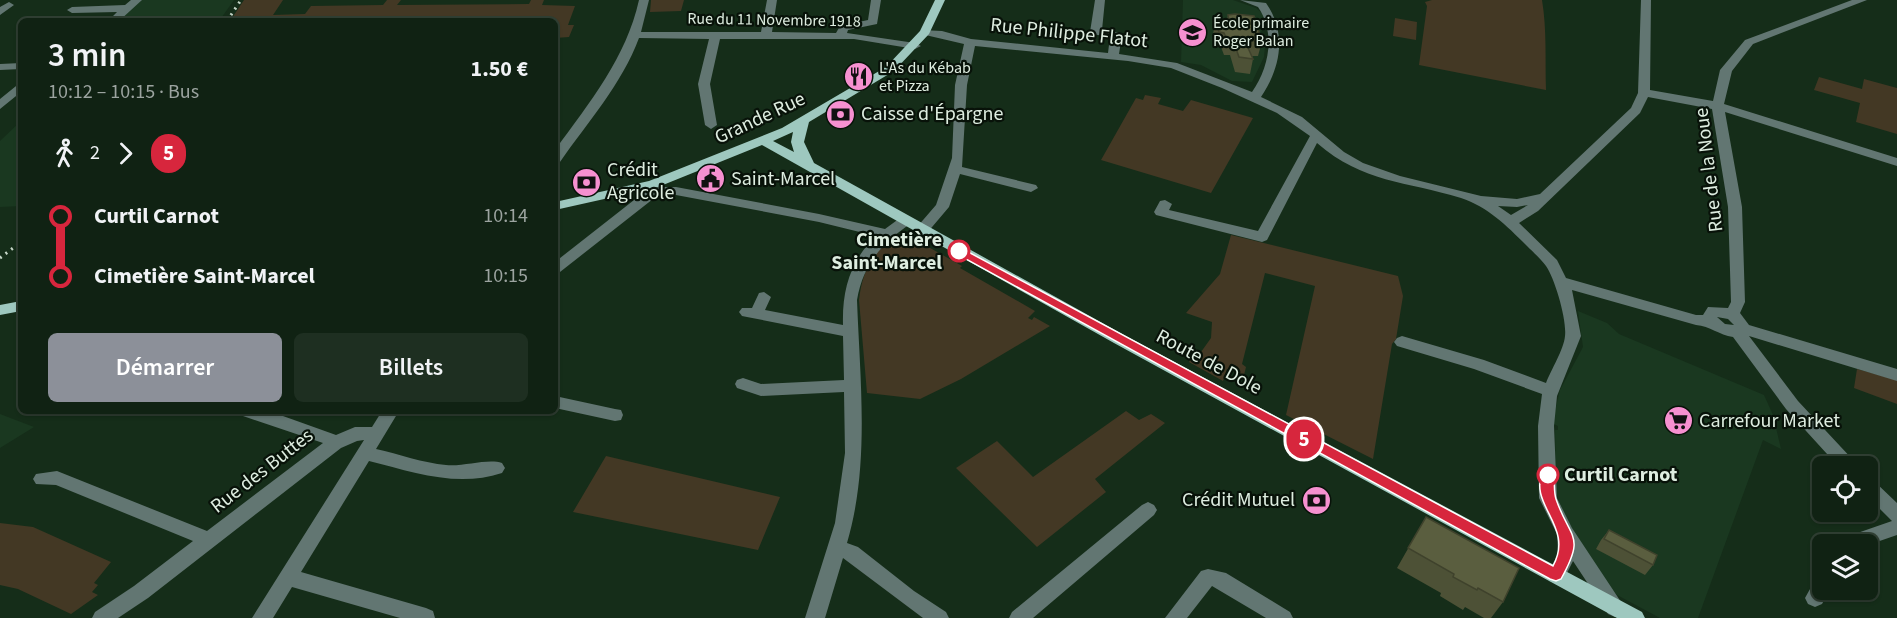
<!DOCTYPE html>
<html lang="fr">
<meta charset="utf-8">
<style>
:root{--surface:#102213;--page:#1e2f21;--text:#f1f3f6;--muted:#9ca4a0;--line:#303f33;--accent:#8c9099}
body{margin:0;font-family:"Source Sans 3",sans-serif;background:var(--page);color:var(--text);height:100vh;display:flex;flex-direction:column;font-size:22px;white-space:nowrap}
*{box-sizing:border-box;margin:0}
p{font-size:20px;color:var(--muted)}
.icon{flex:none;width:33px;height:33px;fill:none;stroke:currentColor;stroke-width:2;stroke-linecap:round;stroke-linejoin:round}
.map{position:relative;flex:1;overflow:hidden}
.panel{position:absolute;left:18px;top:18px;width:540px;height:396px;display:flex;flex-direction:column;background:var(--surface);border-radius:9px;box-shadow:0 2px 4px #0004,0 0 0 2px var(--line)}
.panel>*{flex:none}
.badge{padding:0 12px;border-radius:20px;font-size:21px;line-height:39px}
.buttons{position:absolute;left:1812px;top:456px;display:grid;gap:12px}
.buttons a{display:grid;place-items:center;width:66px;height:66px;border-radius:9px;background:var(--surface);box-shadow:0 2px 4px #0004,0 0 0 2px var(--line);font-size:30px}
.map>.badge{position:absolute;translate:-50% -50%;box-shadow:0 0 0 3px #fff}
.legs{display:flex;align-items:center;gap:9px;height:66px;padding:0 30px;font-size:20px}
.legs p{margin-inline-start:auto}
.overview{display:flex;align-items:center;justify-content:space-between;height:102px;padding:0 30px}
h1{font-size:33px;font-weight:600;line-height:45px}
.primary-button{display:flex;gap:12px;margin-top:auto;padding:12px 30px}
.primary-button a{flex:1;height:69px;border-radius:9px;background:var(--accent);color:#fff;font-size:24px;font-weight:600;line-height:69px;text-align:center}
.primary-button a+a{background:var(--page);color:var(--text)}
ul{padding:0 30px;list-style:none}
li{display:flex;align-items:center;gap:21px;height:60px;font-size:22px}
li i{display:grid;place-items:center;width:9px;height:100%;margin:0 8px;background:currentColor}
li i::after{content:'';width:15px;height:15px;margin:-8px;border:4px solid;border-radius:50%;background:var(--surface)}
li p{margin-inline-start:auto}
li:first-child i{background:linear-gradient(#0000 50%,currentColor 0)}
li:last-child i{background:linear-gradient(currentColor 50%,#0000 0)}
.map>svg:first-child{display:block}
</style>
<div class="map">
<svg width="1897" height="618" viewBox="0 0 1897 618">
<rect width="100%" height="100%" fill="#152d19"/>
<path fill="#1a3820" d="M141 0H234L219 21H118Z
M1183 0H1233L1256 8 1263 14 1266 25 1259 35 1260 41 1265 46 1264 57 1252 82 1232 81 1201 65 1181 62Z
M21 121V206L0 207V141Z
M1578 311 1607 323 1619 334 1764 395 1773 415 1781 449 1763 440 1698 618H1660L1617 595 1594 571 1562 509 1556 493 1555 430H1558V426L1554 424V415L1560 390 1583 347Z
M0 414 34 427 0 448Z"/>
<path fill="#433824" d="M244 0H283L273 15 305 14 311 6 383 5 387 0H401L397 5 529 4 531 0H544L542 5 575 6 568 25H574L569 37 555 38V21H230Z
M651 0H684L681 11 650 12Z
M1432 0H1542C1547 30 1545 60 1546 90L1419 65 1427 6 1425 2Z
M1395 18 1417 22 1416 40 1393 36Z
M1819 77 1862 89 1864 79 1897 88V134L1856 122 1860 103 1814 90Z
M1145 95 1161 98 1158 104 1183 111 1191 100 1253 118 1211 193 1101 160 1136 98 1143 100Z
M894 235 909 236 962 266 960 268 1035 311 1028 318 1032 320 1034 317 1050 326 961 379 920 399 867 393 859 300C862 273 872 252 894 235Z
M1231 235 1398 276 1403 296 1396 339 1392 344 1373 459 1286 415 1315 286 1265 273 1242 364 1246 367 1244 375 1227 369 1223 381 1189 362 1196 350 1201 352 1211 338 1212 322 1186 313 1220 274Z
M1857 369 1897 380V404L1854 388Z
M1126 411 1139 420 1151 414 1165 423 1095 479 1106 492 1037 547 956 468 997 441 1033 477Z
M606 456 780 497 758 550 573 512Z
M0 523 33 527 111 562 94 583 98 585 92 592 98 595 71 614 18 589 0 585Z"/>
<g fill="none" stroke-linecap="round" stroke-linejoin="round">
<path fill="#627672" fill-rule="evenodd" d="M131 0H142L119 21H108L117 12 72 13 67 10 72 7 125 5Z
M639 0H649L641 32H761L767 0H777L772 32 836 33 840 26 868 20 871 0H881L877 24 848 30 847 33 915 43 921 46 915 49 854 39H720L710 84 717 125 711 129 705 125 698 84 709 39 639 38C622 84 587 123 560 162L555 163V150C590 102 626 58 639 0Z
M1095 0H1105L1102 30 1120 33 1122 35 1119 54 1177 63 1252 92C1269 68 1276 33 1258 7L1240 0 1266 3C1287 33 1281 67 1261 97L1302 117 1344 152 1363 163 1400 176 1481 196 1517 199 1540 194 1631 108 1638 93 1641 0H1651L1650 90 1713 101 1720 70 1745 40 1852 0H1867L1753 44 1732 71 1724 104 1897 158V166L1725 112 1742 207 1745 302 1740 313 1749 325 1897 369V381L1749 336 1798 401 1854 461 1856 466H1838L1786 409 1733 337C1719 335 1710 326 1696 325L1572 290 1581 336 1557 396 1554 426 1557 498 1572 528 1625 608 1622 614 1615 617 1608 614 1573 561 1563 581 1556 583 1549 581 1547 575 1558 554 1557 534 1539 498 1538 426 1542 394 1474 369 1397 346 1394 342 1397 338 1402 336 1484 360 1546 383C1551 370 1564 349 1565 336 1567 320 1555 279 1546 266 1541 259 1533 252 1527 246 1507 226 1488 207 1461 198 1406 181 1363 183 1317 143L1267 240 1262 242 1156 215 1154 212 1160 201 1165 200 1172 204 1169 210 1258 231 1310 136 1277 113 1222 88 1171 68 1128 61 975 46 967 85 962 167 1036 185 1038 188 1031 192 960 174 949 207 927 233H917L915 230 917 227 936 205 952 158 955 85 964 44 921 34V30L942 31 971 39 1108 53 1110 37 1092 34 1090 32ZM1648 97 1712 109 1728 207 1731 302 1728 308 1708 307 1703 315H1696L1566 278 1557 260 1519 223 1538 211 1640 113ZM1528 205 1511 215 1498 206 1517 207ZM1717 317 1728 319 1734 325 1725 324Z
M9 2 14 5 0 15V7Z
M21 63V69L0 70V64Z
M21 82V92L0 109V99Z
M659 187H676L819 214 885 229 900 218H910L912 221 910 224C881 244 863 265 857 300 860 381 870 465 847 543L858 547 914 591 946 612 949 618H923L843 558 825 618H805L835 523 845 453 844 392 761 396 737 388 735 384 737 380 743 378 761 384 844 380 843 336 747 317 742 316 739 312 742 308H752L759 293 764 292 771 297 765 310 843 325C842 290 850 261 876 236L819 222 676 195H661L653 199 560 272 555 274V262L643 193Z
M555 396 615 409 621 410 623 415 621 420 615 421 555 408Z
M241 411H269L336 435 355 427H372L382 411H399L376 449C399 454 423 463 446 465 463 467 488 458 502 463L505 468 502 473C457 488 413 472 369 461L301 572 426 608 433 611 435 618H400L292 587 273 618H252L364 440 357 441 341 448 148 598 118 618H92L95 612 134 586 193 541 56 485 36 484 33 479 36 474 57 471 207 531 323 443 243 416Z
M1868 479 1874 481 1897 503V535L1868 545 1840 544 1843 538 1892 521 1868 497Z
M1148 502 1154 505 1157 510 1154 515 1033 618H1009L1012 612 1142 505Z
M1208 569 1226 573 1290 612 1293 618H1266L1212 586 1187 618H1165L1201 571Z
M1822 578V590H1830L1822 604 1815 607 1808 604 1805 598 1815 580Z"/>
<path fill="#9ec8bf" fill-rule="evenodd" d="M935 0H945L929 34 894 71 809 122 804 142 814 163 1124 335 1642 612 1645 618H1617L1114 343 762 145 658 187 555 210V202L649 181 782 128 886 67 920 31ZM793 132 791 142 794 152 773 141Z
M21 301V311L0 315V305Z"/>
<path stroke="#c3d3c5" stroke-width="3" stroke-dasharray="2 5" stroke-linecap="butt" d="M227 21 241 0
M0 258 21 242"/>
</g>
<path fill="#4d5136" d="M1228 15 1262 41 1258 56H1252L1253 59 1250 74 1235 72 1230 55H1224L1221 47H1216L1213 34 1216 20H1227Z
M1426 517 1503 602 1491 618H1484L1465 607 1463 610 1440 596 1441 593 1397 568Z
M1609 530 1653 565 1645 575 1596 549 1601 540Z"/>
<path fill="#5a5e3f" stroke="#3f422c" stroke-width="1.5" d="M1235 14 1254 16 1262 41H1245L1253 59 1239 57 1233 40H1227L1224 33 1219 32 1216 20H1229L1228 15Z
M1426 517 1519 568 1503 602 1478 588 1477 590 1453 577 1454 574 1408 548Z
M1609 530 1657 555 1653 565 1604 539Z"/>
<path fill="#d7263d" stroke="#fff" stroke-width="1.5" d="M959 247 1553 566C1575 526 1527 505 1543 471H1552C1556 480 1553 490 1556 499 1570 540 1586 534 1561 579L1556 581 1550 579 955 253V248Z"/>
<defs>
<symbol id="school-disc" viewBox="-11 -11 22 22"><circle r="9.5" fill="#f690d0" stroke="#081209"/><path d="M0-5L7-2L0 1L-7-2ZM-4 1L0 2.5L4 1V4Q0 6-4 4Z" fill="#111"/></symbol>
<symbol id="restaurant-disc" viewBox="-11 -11 22 22"><circle r="9.5" fill="#f690d0" stroke="#081209"/><path d="M-5-6h1v4h1v-4h1v4h1v-4h1v5L-1.5 .5V6h-2V.5L-5-1ZM5-6V6H3V1.5H1.5Q1.5-4 5-6Z" fill="#111"/></symbol>
<symbol id="bank-disc" viewBox="-11 -11 22 22"><circle r="9.5" fill="#f690d0" stroke="#081209"/><path d="M-6-4H6V4H-6ZM0-2.3a2.3 2.3 0 1 0 0 4.6a2.3 2.3 0 1 0 0-4.6Z" fill="#111"/></symbol>
<symbol id="civic-disc" viewBox="-11 -11 22 22"><circle r="9.5" fill="#f690d0" stroke="#081209"/><path d="M-.6-6.5H3V-4.5H.6V-3L4-1V1h2V6H-6V1h2V-1L-.6-3ZM-1.2 2.5V6h2.4V2.5Z" fill="#111"/></symbol>
<symbol id="supermarket-disc" viewBox="-11 -11 22 22"><circle r="9.5" fill="#f690d0" stroke="#081209"/><path d="M-6-5.5h2.5l.6 2H6L4.5 2H-2.5L-4.4-4H-6ZM-1.5 3.2a1.3 1.3 0 1 0 .1 0ZM3 3.2a1.3 1.3 0 1 0 .1 0Z" fill="#111"/></symbol>
</defs>
<g fill-rule="evenodd">
<use href="#school-disc" x="1176" y="16" width="33" height="33"/>
<use href="#restaurant-disc" x="842" y="60" width="33" height="33"/>
<use href="#bank-disc" x="824" y="98" width="33" height="33"/>
<use href="#civic-disc" x="694" y="162" width="33" height="33"/>
<use href="#bank-disc" x="570" y="166" width="33" height="33"/>
<use href="#supermarket-disc" x="1662" y="404" width="33" height="33"/>
<use href="#bank-disc" x="1300" y="484" width="33" height="33"/>
</g>
<g fill="#fff" stroke="#d7263d" stroke-width="3">
<circle cx="959" cy="251" r="10"/>
<circle cx="1548" cy="475" r="10"/>
</g>
<g text-anchor="middle" dominant-baseline="central" stroke-width="4.5" stroke-linejoin="round" paint-order="stroke">
<g font-size="16" fill="#deede0" stroke="#081209">
<text transform="translate(774 20) rotate(1)">Rue du 11 Novembre 1918</text>
</g>
<g font-size="16" fill="#deede0" stroke="#081209" text-anchor="start">
<text x="1213" y="23">École primaire<tspan x="1213" dy="18">Roger Balan</tspan></text>
<text x="879" y="68">L'As du Kébab<tspan x="879" dy="18">et Pizza</tspan></text>
</g>
<g font-size="20" fill="#deede0" stroke="#081209">
<text transform="translate(1069 33) rotate(6)">Rue Philippe Flatot</text>
<text transform="translate(760 118) rotate(-25)">Grande Rue</text>
<text transform="translate(1709 170) rotate(-97)">Rue de la Noue</text>
<text transform="translate(1209 362) rotate(28)">Route de Dole</text>
<text transform="translate(262 471) rotate(-38)">Rue des Buttes</text>
</g>
<g font-size="20" fill="#deede0" stroke="#081209" text-anchor="start">
<text x="861" y="114">Caisse d'Épargne</text>
<text x="607" y="170">Crédit<tspan x="607" dy="23">Agricole</tspan></text>
<text x="731" y="179">Saint-Marcel</text>
<text x="1699" y="421">Carrefour Market</text>
<text x="1295" y="500" text-anchor="end">Crédit Mutuel</text>
</g>
<g font-size="20" font-weight="bold" fill="#deede0" stroke="#081209" text-anchor="end">
<text x="942" y="240">Cimetière<tspan x="942" dy="23">Saint-Marcel</tspan></text>
<text x="1564" y="475" text-anchor="start">Curtil Carnot</text>
</g>
</g>
</svg>
<div class="buttons">
<a><svg class="icon" aria-label="locate" viewBox="0 0 24 24"><circle cx="12" cy="12" r="6"/><path d="M12 2v4M12 18v4M2 12h4M18 12h4"/></svg></a>
<a><svg class="icon" aria-label="layers" viewBox="0 0 24 24"><path d="M12 4l9 5-9 5-9-5zM3 14l9 5 9-5"/></svg></a>
</div>
<b class="badge" style="left:1304px;top:439px;background:#d7263d;color:#fff">5</b>
<section class="panel">
<div class="overview"><div><h1>3 min</h1><p>10:12 – 10:15 · Bus</p></div><b>1.50 €</b></div>
<div class="legs"><svg class="icon" aria-label="walk" viewBox="0 0 24 24"><circle cx="13" cy="4" r="2"/><path d="M13 8l-2 6 4 7M11 14l-3 7M7 12l3-4h3l4 4"/></svg>2<svg class="icon" aria-label="forward" viewBox="0 0 24 24"><path d="M9 5l7 7-7 7"/></svg><b class="badge" style="background:#d7263d;color:#fff">5</b></div>
<ul>
<li><i style="color:#d7263d"></i><b>Curtil Carnot</b><p>10:14</p></li>
<li><i style="color:#d7263d"></i><b>Cimetière Saint-Marcel</b><p>10:15</p></li>
</ul>
<div class="primary-button"><a>Démarrer</a><a>Billets</a></div>
</section>
</div>
